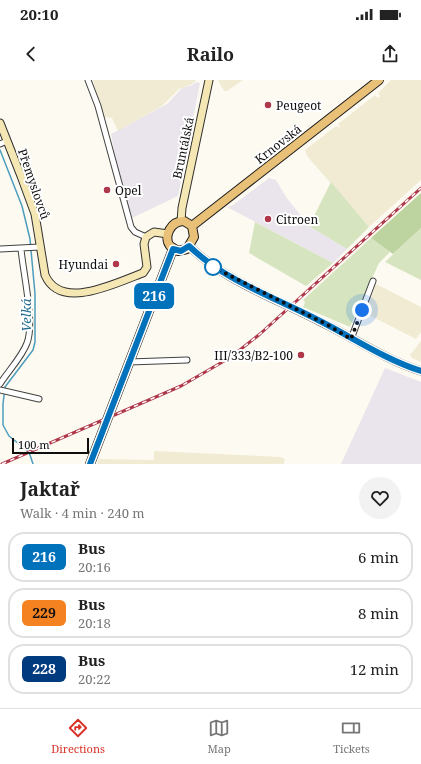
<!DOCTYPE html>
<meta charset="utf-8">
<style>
:root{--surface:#fff;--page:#f2f2f2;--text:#222;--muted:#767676;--line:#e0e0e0;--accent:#d93025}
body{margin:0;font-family:"Noto Serif",serif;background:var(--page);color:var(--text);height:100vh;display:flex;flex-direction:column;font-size:15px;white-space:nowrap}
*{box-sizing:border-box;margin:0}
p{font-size:13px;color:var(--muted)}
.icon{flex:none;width:22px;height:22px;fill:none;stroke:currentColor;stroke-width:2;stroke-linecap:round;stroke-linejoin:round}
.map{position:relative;height:384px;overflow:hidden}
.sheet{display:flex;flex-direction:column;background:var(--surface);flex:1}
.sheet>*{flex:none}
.badge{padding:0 8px;border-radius:6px;font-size:14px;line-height:26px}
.scale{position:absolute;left:12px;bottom:10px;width:77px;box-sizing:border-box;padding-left:4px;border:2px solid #0e0e0e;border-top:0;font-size:11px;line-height:14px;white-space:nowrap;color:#0e0e0e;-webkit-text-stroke:3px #fff;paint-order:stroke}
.you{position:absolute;width:20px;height:20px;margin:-10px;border:3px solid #fff;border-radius:50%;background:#1a73e8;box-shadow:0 0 0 6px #1a73e833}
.map>.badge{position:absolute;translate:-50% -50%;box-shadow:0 0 0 2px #fff}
.round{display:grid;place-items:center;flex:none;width:42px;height:42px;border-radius:21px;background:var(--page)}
.headline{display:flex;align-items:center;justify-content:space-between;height:68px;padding:0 20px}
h1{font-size:19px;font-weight:700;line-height:30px}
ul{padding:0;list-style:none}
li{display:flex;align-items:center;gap:12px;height:50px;margin:0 8px 6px;padding:0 12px;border:2px solid var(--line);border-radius:16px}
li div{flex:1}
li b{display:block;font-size:15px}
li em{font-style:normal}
li .badge{min-width:44px;font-weight:700;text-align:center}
.status{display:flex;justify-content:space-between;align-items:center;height:28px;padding:0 20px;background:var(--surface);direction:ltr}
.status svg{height:11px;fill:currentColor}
header{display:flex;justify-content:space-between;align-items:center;height:52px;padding:0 20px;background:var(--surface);font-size:18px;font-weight:700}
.dock{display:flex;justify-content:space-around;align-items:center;height:56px;border-top:1px solid var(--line);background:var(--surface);font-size:11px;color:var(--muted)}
.dock a{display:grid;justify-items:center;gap:2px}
.dock .current{color:var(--accent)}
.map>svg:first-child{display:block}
</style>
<div class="status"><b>20:10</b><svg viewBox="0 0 49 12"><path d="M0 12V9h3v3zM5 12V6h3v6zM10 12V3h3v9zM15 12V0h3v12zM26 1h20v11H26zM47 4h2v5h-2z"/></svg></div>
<header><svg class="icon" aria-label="back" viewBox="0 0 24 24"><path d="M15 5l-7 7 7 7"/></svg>Railo<svg class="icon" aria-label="share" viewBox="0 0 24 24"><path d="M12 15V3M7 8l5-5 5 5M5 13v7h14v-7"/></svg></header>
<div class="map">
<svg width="421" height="384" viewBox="0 0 421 384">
<rect width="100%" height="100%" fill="#fdfaf1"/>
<path fill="#eae4ec" d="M196 2 200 3 178 116 132 138 118 95 111 54 167 24 182 8 192 5Z
M269 98 276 100 286 117 309 146 347 169 333 183 227 127 233 125Z
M385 288 421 302V384H341Z"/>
<path fill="#f1ebd4" d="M93 0H196L192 4 179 9 162 26 118 51 112 38 103 37Z
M218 0H243L227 11H224Z
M391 0H421V100L369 147 307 76 305 70 336 46 341 48 338 44 375 15 378 18 380 16 378 13Z
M374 203 421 227V252L416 259 363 232Z
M421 261V282L412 278 410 275Z
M154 371 281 377 285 379 284 382V384H97L99 379 154 380Z"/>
<path fill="#d6e4bf" d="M331 102 369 147 347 169 309 146Z
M255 142 333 183 306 206 249 173Z
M421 148V200L385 182Z
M371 158 390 172 379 183 350 247 303 227 305 222 303 220Z"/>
<path fill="#bdd3a0" d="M421 113V148L393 174 371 158Z"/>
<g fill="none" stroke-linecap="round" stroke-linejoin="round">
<path stroke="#4c9dbd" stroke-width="1.5" d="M0 70 22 126 30 159 35 214V262L33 270 5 307 3 324V345L9 356 29 372 33 384"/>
<defs>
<path id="street" d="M88 0 98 26 131 147 135 152 146 157
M0 64 7 61
M0 169 40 167
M351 259 373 201
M129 282 187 280
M0 304C8 291 22 277 27 263 35 243 23 192 21 169
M0 310 39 319"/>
<path id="secondary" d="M0 43 21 96 35 134 45 195C61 232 117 202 143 193L147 187 144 164 146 157 154 152 168 154
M181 141 182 128 209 0
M189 166C226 202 278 219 323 243 356 259 386 280 421 291"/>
<path id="primary" d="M184 141 192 146 194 157 187 169 178 171 170 166C163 156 171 141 184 141Z
M192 146 379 0
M90 384 173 169"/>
</defs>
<use href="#street" stroke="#414141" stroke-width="7"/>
<use href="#secondary" stroke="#303030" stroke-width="9"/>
<use href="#primary" stroke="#1f1f1f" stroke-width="10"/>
<use href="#street" stroke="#fff" stroke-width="5"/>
<use href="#secondary" stroke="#f5e7b4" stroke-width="7"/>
<use href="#primary" stroke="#e8c077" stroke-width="8"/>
<defs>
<path id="rail" d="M2 384 181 306 231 277 260 254 421 108"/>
</defs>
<use href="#rail" stroke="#ae374a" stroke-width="3"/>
<use href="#rail" stroke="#fff" stroke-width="1.5" stroke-dasharray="4.5" stroke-linecap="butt"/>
</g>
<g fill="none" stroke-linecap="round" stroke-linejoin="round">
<defs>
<path id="line" d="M90 384 173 169 181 171 189 166C225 201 274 217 318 240 352 257 384 279 421 291"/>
</defs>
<use href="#line" stroke="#fff" stroke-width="9"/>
<use href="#line" stroke="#0072bc" stroke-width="6"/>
<path stroke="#0e0e0e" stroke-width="4" stroke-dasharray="0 7.2" d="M213 187 328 245 351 259 362 230"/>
</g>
<g fill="#ae374a" stroke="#fff" stroke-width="1.5">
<circle cx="268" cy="25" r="4"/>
<circle cx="107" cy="110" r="4"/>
<circle cx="268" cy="139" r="4"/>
<circle cx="116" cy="184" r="4"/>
<circle cx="301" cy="275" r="4"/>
</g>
<circle fill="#fff" stroke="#0072bc" stroke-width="2" cx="213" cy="187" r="8"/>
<g text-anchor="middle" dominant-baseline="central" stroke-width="4" stroke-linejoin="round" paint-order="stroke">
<g font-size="12" fill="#0e0e0e" stroke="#fff" text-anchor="start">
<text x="276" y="25">Peugeot</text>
<text x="115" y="110">Opel</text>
<text x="276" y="139">Citroen</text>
<text x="108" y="184" text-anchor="end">Hyundai</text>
<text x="293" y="275" text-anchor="end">III/333/B2-100</text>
</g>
<g font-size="12" fill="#0e0e0e" stroke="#fff">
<text transform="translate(278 64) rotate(-38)">Krnovská</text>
<text transform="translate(183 68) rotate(-78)">Bruntálská</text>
<text transform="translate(34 104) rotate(71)">Přemyslovců</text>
</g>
<g font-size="13" font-style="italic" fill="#266f91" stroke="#fff">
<text transform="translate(26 235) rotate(-90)">Velká</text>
</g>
</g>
</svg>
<div class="scale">100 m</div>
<div class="you" style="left:362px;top:230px"></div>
<b class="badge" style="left:154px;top:216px;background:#0072bc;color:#fff">216</b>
</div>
<section class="sheet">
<div class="headline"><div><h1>Jaktař</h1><p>Walk · 4 min · 240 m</p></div><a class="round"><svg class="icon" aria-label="heart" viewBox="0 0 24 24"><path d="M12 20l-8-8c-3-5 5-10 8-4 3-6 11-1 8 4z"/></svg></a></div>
<ul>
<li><span class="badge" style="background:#0072bc;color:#fff">216</span><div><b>Bus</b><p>20:16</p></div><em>6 min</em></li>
<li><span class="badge" style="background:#f58220;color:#111">229</span><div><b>Bus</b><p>20:18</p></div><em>8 min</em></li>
<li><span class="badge" style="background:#003b80;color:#fff">228</span><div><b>Bus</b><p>20:22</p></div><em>12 min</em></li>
</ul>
</section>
<nav class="dock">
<a class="current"><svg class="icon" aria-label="directions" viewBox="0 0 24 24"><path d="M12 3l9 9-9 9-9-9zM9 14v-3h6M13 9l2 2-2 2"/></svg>Directions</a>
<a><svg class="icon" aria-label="map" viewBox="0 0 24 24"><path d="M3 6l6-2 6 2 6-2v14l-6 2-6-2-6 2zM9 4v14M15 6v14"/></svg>Map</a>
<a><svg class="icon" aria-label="tickets" viewBox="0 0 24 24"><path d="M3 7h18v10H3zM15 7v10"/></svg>Tickets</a>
</nav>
